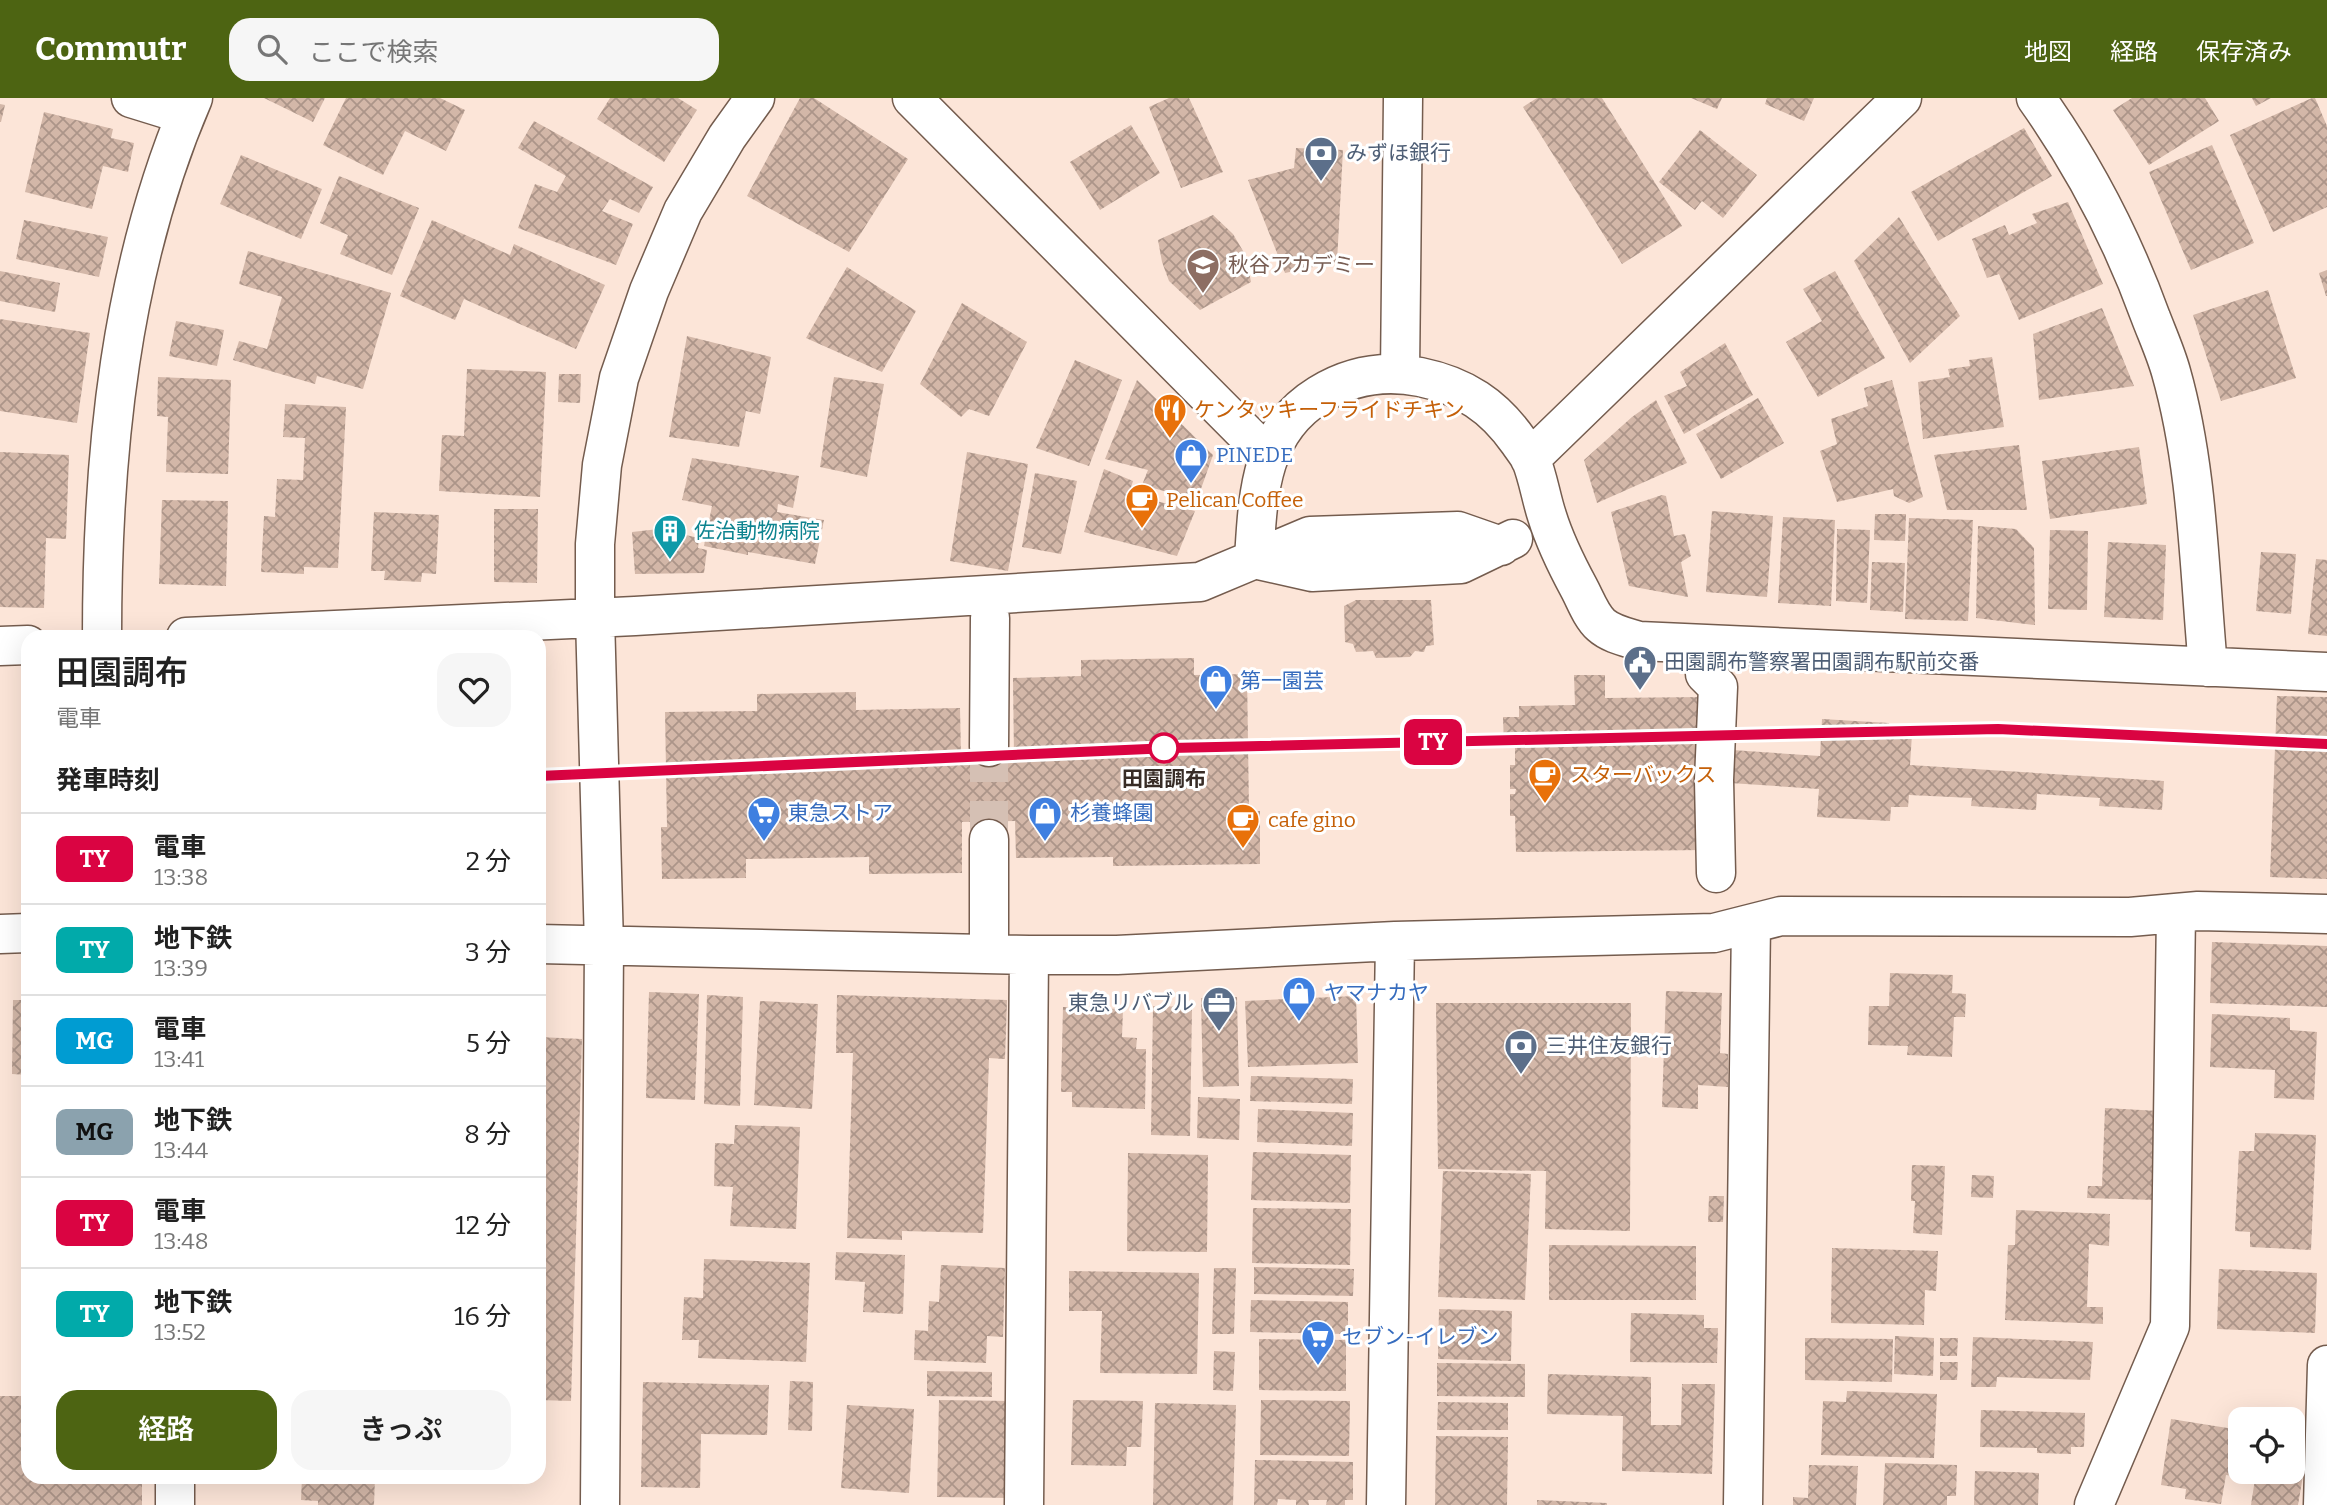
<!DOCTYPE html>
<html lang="ja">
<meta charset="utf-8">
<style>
:root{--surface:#fff;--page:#f6f6f6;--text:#222;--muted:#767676;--line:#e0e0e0;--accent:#4d6412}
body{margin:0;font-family:Bitter,"Noto Sans JP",serif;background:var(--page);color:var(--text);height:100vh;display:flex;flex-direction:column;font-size:26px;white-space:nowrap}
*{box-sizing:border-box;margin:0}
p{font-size:23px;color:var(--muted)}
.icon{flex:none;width:38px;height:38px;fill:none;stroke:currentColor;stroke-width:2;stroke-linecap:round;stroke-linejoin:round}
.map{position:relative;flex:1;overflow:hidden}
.drawer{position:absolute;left:21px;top:532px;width:525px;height:854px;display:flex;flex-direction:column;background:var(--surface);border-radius:21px;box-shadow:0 7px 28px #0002}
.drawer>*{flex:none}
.badge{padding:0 14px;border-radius:10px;font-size:24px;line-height:46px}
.controls{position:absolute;left:2228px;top:1309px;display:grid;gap:14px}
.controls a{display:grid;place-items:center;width:77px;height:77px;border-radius:14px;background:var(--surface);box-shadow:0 7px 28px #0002;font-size:35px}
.map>.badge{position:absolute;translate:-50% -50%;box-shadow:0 0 0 4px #fff}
h2{padding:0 35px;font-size:26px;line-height:63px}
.round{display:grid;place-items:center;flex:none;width:74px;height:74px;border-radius:21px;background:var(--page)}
.headline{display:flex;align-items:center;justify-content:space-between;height:119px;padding:0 35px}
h1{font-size:33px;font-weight:600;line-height:52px}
.button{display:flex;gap:14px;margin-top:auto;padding:14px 35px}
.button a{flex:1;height:80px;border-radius:21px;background:var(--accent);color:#fff;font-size:28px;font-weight:600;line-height:80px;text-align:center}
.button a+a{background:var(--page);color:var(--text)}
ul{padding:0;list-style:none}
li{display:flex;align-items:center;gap:21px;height:91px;padding:0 35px;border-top:2px solid var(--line)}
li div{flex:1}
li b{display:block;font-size:26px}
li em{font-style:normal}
li .badge{min-width:77px;font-weight:700;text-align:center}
header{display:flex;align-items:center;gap:42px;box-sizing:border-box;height:98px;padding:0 35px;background:var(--accent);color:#fff}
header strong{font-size:33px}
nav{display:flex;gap:38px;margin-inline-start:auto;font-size:24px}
.search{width:490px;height:63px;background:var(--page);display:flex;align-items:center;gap:18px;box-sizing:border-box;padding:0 24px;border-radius:21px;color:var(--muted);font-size:26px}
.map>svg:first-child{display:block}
</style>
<header>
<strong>Commutr</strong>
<div class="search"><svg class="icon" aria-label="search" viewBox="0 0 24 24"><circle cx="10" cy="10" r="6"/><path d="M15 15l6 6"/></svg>ここで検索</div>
<nav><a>地図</a><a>経路</a><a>保存済み</a></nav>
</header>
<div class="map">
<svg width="2327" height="1407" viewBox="0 0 2327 1407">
<defs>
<pattern id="building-cross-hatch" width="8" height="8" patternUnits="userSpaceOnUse" patternTransform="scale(1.75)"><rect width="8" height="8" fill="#d3b7a8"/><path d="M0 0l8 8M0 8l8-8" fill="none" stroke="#ac9589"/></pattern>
</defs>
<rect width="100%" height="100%" fill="#fce5d8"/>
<path fill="url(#building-cross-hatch)" d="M264 0H325L313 24Z
M346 0H440L465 12 446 53 405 33 383 77 323 47Z
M610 0H678L697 12 664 64 597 21Z
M800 0H814L908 61 849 154 747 98Z
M1169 0H1189L1223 74 1181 90 1149 9Z
M1537 0H1602L1682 128 1622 166 1523 9Z
M1691 0H1722L1717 11Z
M1767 0H1814L1804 23 1765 6Z
M2132 0H2205L2219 23 2149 67 2113 12Z
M2252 0H2271L2256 8Z
M2312 0H2315L2327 28V109L2273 134 2230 37Z
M0 6 5 7 1 24H0Z
M44 14 113 31 111 40 134 45 128 74 103 68 92 111 25 94Z
M534 23 653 89 639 115 610 101 602 113 633 126 616 167 518 130 535 86 557 94 566 78 518 50Z
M1131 27 1160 75 1100 112 1070 64Z
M2024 30 2052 78 1938 143 1911 94Z
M1700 32 1757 77 1723 120 1702 103 1695 112 1659 84Z
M2212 47 2254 145 2191 172 2149 74Z
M1296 50 1343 52 1337 164 1285 175 1248 82 1294 70Z
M241 57 322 91 301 141 220 106Z
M339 78 419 110 392 177 340 156 348 137 320 125Z
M2068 104 2103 186 2019 222 1999 176 1987 180 1972 141 2005 127 2009 137 2037 125 2032 116Z
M1213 117 1233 136 1246 158 1251 184 1200 212 1169 183 1162 164 1158 142Z
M1899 119 1960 218 1910 265 1854 163Z
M24 122 108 139 99 179 16 161Z
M432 122 510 157 514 146 605 187 576 251 464 201 455 222 400 198Z
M248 153 391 195 363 291 317 278 315 286 233 262 239 243 267 251 282 199 239 186Z
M847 169 916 213 882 274 806 240Z
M2327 172V198H2326L2319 175Z
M0 173 60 185 55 214 0 203Z
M1835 173 1885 260 1818 299 1786 244 1822 223 1803 191Z
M2268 192 2296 280 2221 303 2193 217Z
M962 205 1027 244 989 318 969 311 961 319 920 286Z
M2102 210 2134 288 2039 302 2033 236Z
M0 221 90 235 77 325 0 313Z
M176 223 224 232 217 268 169 258Z
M687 238 771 259 760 316 746 313 739 349 669 339Z
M1725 245 1753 297 1684 336 1664 298 1687 288 1680 274Z
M1992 259 2004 329 1923 341 1918 284 1950 279 1948 271 1970 268 1969 262Z
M1075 262 1122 282 1089 368 1036 350Z
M467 271 546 274 540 399 439 393 442 337 464 338Z
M559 276H581L580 305 558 304Z
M158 279 231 282 228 376 166 374 168 319 157 318Z
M834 279 884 286 867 379 820 369Z
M1137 282 1213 357 1197 402 1142 387 1148 372 1105 361Z
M1892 282 1923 399 1909 405 1894 398 1893 391 1837 404 1820 353 1837 346 1831 321 1868 308 1864 290Z
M1758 300 1784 345 1721 381 1696 336Z
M1656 302 1687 365 1597 405 1584 362 1632 319Z
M285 306 346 309 338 470 304 469V476L261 474 264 418 275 419 277 381 303 382 305 340 283 339Z
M2019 347 2027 412H1947L1934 357Z
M2139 349 2147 406 2050 421 2042 363Z
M0 354 69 357 66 441 46 440 44 510 0 509Z
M967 354 1028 366 1008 473 950 463Z
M692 360 799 378 793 410 778 406 777 414 824 422 815 466 748 454V457L704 448 712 408 682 402Z
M1104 371 1133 383 1129 396 1195 413 1177 458 1084 434Z
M1035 375 1077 383 1061 456 1022 449Z
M1662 397 1666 398 1674 438 1685 436 1691 458 1681 464 1688 499 1629 488 1611 414Z
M162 402 228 403 226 488 159 486Z
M494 411H538L537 485 494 484Z
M1712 413 1773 418 1767 499 1706 494Z
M374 414 439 417 436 476 422 475 421 484 384 482 385 473H371Z
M1875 416H1906L1905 443 1874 442Z
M1783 419 1835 422 1831 508 1778 505Z
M1909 420 1973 422 1968 523 1905 521Z
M1978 428 2016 431 2034 450 2035 527 1976 520Z
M659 431 699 440 698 450 707 452 704 475 635 476 632 434Z
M1837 431 1870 432 1867 505 1836 503Z
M2050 432 2088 433 2087 512 2048 511Z
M2108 444 2166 447 2163 522 2104 519Z
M2261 454 2296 456 2291 516 2256 513Z
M2316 461 2327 462V538L2308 536Z
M1872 464 1905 465 1903 514 1870 512Z
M1356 502H1431L1434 547 1426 548 1424 554 1415 553 1410 559 1376 560 1373 553 1356 554 1353 546 1345 544 1344 508Z
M1194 560V577L1247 576 1249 713H1260V766L1113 768V759L1016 760 1015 723 962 724V775L869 776V759L746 761V780L662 781 661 729H667L665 614 757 613V596L856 594V612L960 610 961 660 1014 659 1013 580 1081 578V562Z
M1574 577H1605V600L1704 599 1705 752 1516 754 1515 718H1510V696H1515L1516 691H1510V667H1515V649H1504L1503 619H1519V608L1575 607Z
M2277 598 2327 599V781L2270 779Z
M1822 621 1889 625V634L1912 636 1910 667 2164 683 2162 712 2099 708 2100 700 2037 696 2036 712 1971 708 1972 700 1909 697 1908 709H1891L1890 723 1817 719 1819 691 1730 685 1732 652 1820 658Z
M2212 844 2327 848V909L2210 905Z
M1890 875 1953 877 1952 895 1966 896 1965 919H1954L1952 959 1907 957 1908 948 1868 947 1869 908H1889Z
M1666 893 1722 895 1720 955 1728 956V989L1698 987V1011L1662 1009Z
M649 894 699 896 695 1002 646 1000Z
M707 897 743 899 740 1008 704 1006Z
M837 897 1007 902 1005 961 989 960 983 1135 902 1133V1142L847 1140 853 955H836Z
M1356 898 1358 965 1248 969 1245 903Z
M1237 899 1239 988 1203 989 1201 900Z
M13 902H28V977L12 976Z
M760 903 818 906 812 1011 754 1007Z
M1436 905H1631L1630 1133 1545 1131 1546 1073 1438 1071Z
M1153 908 1192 909 1190 1038 1151 1037Z
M1063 909 1123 911 1122 939 1137 940 1136 951H1146L1145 1011 1072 1009V994H1061Z
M2212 916 2290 920V932L2317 934 2314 1002 2274 1000 2275 972 2210 969Z
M539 939 582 941 571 1303 539 1302Z
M1251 978 1353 981 1352 1006 1250 1003Z
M1198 999 1240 1001 1239 1042 1197 1040Z
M2105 1010 2159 1013 2155 1102 2087 1100 2088 1088H2102Z
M1258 1011 1353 1015 1352 1048 1257 1044Z
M735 1027 800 1029 796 1131 730 1128 733 1089 714 1088 715 1045 734 1046Z
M2255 1035 2316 1037 2311 1152 2250 1149V1134L2235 1133 2239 1053H2254Z
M1253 1054 1351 1057 1350 1105 1251 1102Z
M1128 1055 1208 1057 1207 1154 1127 1153Z
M1912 1067 1945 1068 1942 1137 1913 1135 1915 1103H1911Z
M1443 1073 1531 1076 1525 1202 1438 1199Z
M1972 1077 1994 1078 1993 1100 1971 1099Z
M1709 1098H1724L1723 1124H1708Z
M1253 1110 1351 1111 1350 1167 1252 1165Z
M2016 1112 2110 1116 2109 1148 2089 1146 2087 1209H2103V1226L2005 1222 2008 1147H2015Z
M1549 1147 1696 1148V1202H1549Z
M1832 1150 1938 1153 1936 1193 1925 1192 1924 1227 1831 1225Z
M836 1154 905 1157 903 1216 863 1214 865 1184 835 1182Z
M704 1161 810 1165 806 1264 698 1260 699 1242H682L684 1199 703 1200Z
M941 1167 1005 1170 1003 1239 987 1238 986 1265 914 1262 915 1232 928 1233 929 1203 939 1204Z
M1254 1169 1354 1171 1353 1198 1254 1196Z
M1214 1170H1236L1234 1236H1212Z
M2219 1171 2317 1175 2315 1235 2217 1231Z
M1069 1173 1199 1175 1197 1276 1100 1275 1102 1213H1069Z
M1251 1202 1348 1204V1236L1250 1234Z
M1439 1211 1512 1213 1511 1263 1438 1261Z
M1631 1215 1704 1217V1230H1718L1717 1265 1630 1264Z
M26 1234H28V1379H142V1407H0V1298H25Z
M1895 1238 1934 1240 1933 1278 1894 1276Z
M1973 1239 2093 1244 2090 1282 1997 1279 1996 1289H1971Z
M1805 1240 1893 1241 1892 1284 1805 1282Z
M1940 1240H1958L1957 1258H1940Z
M1259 1241 1346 1242V1293L1259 1292Z
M1214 1253 1235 1254 1233 1293 1213 1292Z
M1940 1264H1958L1957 1282H1940Z
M1437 1265 1525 1266V1299L1437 1298Z
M927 1273 992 1274V1299L927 1298Z
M1548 1276 1651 1279V1327H1681L1682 1286H1715L1712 1376 1622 1373 1623 1318 1547 1316Z
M790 1283 813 1284 812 1333 788 1332Z
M643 1284 769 1287 767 1337 701 1336 700 1390 641 1389Z
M1847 1293 1937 1296 1934 1360 1821 1357 1823 1303 1846 1304Z
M939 1302 1012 1303 1010 1400 937 1399Z
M1073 1302 1143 1303 1141 1349H1127L1126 1368 1071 1367Z
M1261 1302 1350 1303 1349 1358 1260 1357Z
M1438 1304 1508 1305V1332H1437Z
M1155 1305 1236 1307 1233 1407H1153Z
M847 1307 914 1311 909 1395 841 1390Z
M1981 1312 2085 1315 2084 1349H2071V1356L2037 1355V1350L1980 1349Z
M2171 1321 2240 1332V1374H2292V1340L2309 1342 2298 1407H2251L2255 1381 2226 1377 2221 1406 2185 1401 2186 1391 2161 1387Z
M1436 1338 1508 1339 1507 1407H1435Z
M1255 1362 1353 1364V1402H1345V1407H1326L1327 1402H1308L1309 1407H1296V1402L1278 1401 1277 1407H1254Z
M1885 1365 1957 1367 1956 1398H1947V1407H1883Z
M1809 1367 1858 1368 1856 1407H1793V1399L1808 1400Z
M1975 1373 2039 1375 2038 1407H1974Z
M302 1379H375L374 1407H318V1403L301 1402Z
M1537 1402 1607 1405V1407H1537Z"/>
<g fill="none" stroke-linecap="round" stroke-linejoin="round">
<path stroke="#d5c0b4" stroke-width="38" stroke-dasharray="38 19" stroke-linecap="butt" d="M989 741V649"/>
<defs>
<path id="minor" d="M131 0 186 17
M912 0 1267 357
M2036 0C2085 69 2122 140 2151 220 2158 238 2166 256 2171 274 2198 369 2199 471 2208 569
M1400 275 1403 0
M1530 361 1902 0
M1254 461C1258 398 1259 334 1319 297 1351 277 1384 272 1420 279 1464 288 1494 308 1519 344 1523 350 1528 356 1531 362 1538 379 1541 400 1547 418 1555 444 1566 466 1579 490 1585 501 1591 518 1601 527 1611 536 1626 539 1639 543L2327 574
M1254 461 1312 474 1461 466 1513 441
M102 539C102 357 120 169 193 0
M186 539 635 518 1200 484 1310 438 1458 433 1501 448
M0 548 28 547
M1705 576 1718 589 1714 682 1716 775
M989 649 990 520
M989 741V840
M0 836 28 835
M539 846 1029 857H1117L1395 843 1714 835 1781 818 2130 819 2198 813 2327 816
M175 1407V1379
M600 1407 604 847 595 519V446L602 367 619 280 649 193 683 113 727 39 755 0
M1024 1407 1029 857
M1386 1407 1395 843
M1743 1407 1751 826
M2094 1407 2170 1228 2176 815
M2323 1407 2327 1267"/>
</defs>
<use href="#minor" stroke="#745c4e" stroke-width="41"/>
<use href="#minor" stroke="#fff" stroke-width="38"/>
</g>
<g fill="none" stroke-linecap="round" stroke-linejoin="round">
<defs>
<path id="line" d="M539 678 1171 650 1998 631 2327 646"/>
</defs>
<use href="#line" stroke="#fff" stroke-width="16"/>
<use href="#line" stroke="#da0442" stroke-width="10"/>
</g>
<defs>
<symbol id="bank-pin" viewBox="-11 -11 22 30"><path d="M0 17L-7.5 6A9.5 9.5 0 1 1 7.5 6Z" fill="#5c6f8a" stroke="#fff"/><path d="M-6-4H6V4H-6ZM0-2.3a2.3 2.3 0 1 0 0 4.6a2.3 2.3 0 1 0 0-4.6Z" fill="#fff"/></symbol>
<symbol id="school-pin" viewBox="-11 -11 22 30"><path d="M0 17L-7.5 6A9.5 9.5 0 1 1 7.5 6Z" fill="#8d6e63" stroke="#fff"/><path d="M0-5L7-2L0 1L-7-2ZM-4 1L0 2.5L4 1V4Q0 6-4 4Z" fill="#fff"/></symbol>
<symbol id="restaurant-pin" viewBox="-11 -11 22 30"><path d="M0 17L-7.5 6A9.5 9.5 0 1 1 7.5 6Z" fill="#e8710a" stroke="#fff"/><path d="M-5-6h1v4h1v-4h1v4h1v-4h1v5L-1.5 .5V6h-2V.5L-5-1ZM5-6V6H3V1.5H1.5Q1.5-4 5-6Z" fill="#fff"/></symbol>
<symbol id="shop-pin" viewBox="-11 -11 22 30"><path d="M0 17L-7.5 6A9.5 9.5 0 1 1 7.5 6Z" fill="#3f7fe0" stroke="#fff"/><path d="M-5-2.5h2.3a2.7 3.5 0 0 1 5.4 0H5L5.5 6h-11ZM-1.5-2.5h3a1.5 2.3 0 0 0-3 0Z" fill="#fff"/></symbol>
<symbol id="cafe-pin" viewBox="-11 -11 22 30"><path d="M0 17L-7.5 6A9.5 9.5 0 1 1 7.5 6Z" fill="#e8710a" stroke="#fff"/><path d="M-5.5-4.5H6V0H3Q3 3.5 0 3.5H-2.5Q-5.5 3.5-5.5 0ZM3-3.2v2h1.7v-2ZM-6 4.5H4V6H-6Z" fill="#fff"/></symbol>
<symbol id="building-pin" viewBox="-11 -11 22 30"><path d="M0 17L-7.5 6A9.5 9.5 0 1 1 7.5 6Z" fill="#0f9aa8" stroke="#fff"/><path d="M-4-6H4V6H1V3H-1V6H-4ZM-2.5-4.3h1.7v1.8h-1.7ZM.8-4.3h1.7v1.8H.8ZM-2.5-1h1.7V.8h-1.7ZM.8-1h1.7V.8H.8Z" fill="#fff"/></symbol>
<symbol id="civic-pin" viewBox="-11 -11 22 30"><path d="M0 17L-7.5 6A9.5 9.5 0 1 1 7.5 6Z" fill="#5c6f8a" stroke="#fff"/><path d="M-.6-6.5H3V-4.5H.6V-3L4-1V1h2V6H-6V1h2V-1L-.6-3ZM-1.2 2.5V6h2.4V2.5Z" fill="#fff"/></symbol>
<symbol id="supermarket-pin" viewBox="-11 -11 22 30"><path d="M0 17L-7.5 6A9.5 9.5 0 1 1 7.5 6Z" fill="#3f7fe0" stroke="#fff"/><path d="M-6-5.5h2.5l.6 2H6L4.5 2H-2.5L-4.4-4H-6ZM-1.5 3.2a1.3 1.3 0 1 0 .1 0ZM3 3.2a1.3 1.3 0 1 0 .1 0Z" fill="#fff"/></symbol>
<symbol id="office-pin" viewBox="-11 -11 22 30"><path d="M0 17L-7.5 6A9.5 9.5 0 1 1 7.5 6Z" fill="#5c6f8a" stroke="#fff"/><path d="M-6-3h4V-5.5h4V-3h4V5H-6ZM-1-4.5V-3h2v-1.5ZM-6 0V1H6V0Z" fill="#fff"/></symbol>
</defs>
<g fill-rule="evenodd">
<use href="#bank-pin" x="1302" y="36" width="38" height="52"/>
<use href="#school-pin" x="1184" y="148" width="38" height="52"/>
<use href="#restaurant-pin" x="1151" y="293" width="38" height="52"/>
<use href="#shop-pin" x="1172" y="338" width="38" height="52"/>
<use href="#cafe-pin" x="1123" y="383" width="38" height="52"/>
<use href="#building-pin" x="651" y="414" width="38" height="52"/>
<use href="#civic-pin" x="1621" y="545" width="38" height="52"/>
<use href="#shop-pin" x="1197" y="564" width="38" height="52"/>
<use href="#cafe-pin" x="1526" y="658" width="38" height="52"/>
<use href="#supermarket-pin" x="745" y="696" width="38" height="52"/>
<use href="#shop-pin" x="1026" y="696" width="38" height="52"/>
<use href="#cafe-pin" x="1224" y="703" width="38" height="52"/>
<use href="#shop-pin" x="1280" y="876" width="38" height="52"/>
<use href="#office-pin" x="1200" y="886" width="38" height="52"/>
<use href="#bank-pin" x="1502" y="929" width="38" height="52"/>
<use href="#supermarket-pin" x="1299" y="1220" width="38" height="52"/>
</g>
<circle fill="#fff" stroke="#da0442" stroke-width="3.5" cx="1164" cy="650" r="14"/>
<g text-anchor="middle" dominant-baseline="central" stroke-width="6" stroke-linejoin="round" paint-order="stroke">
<g font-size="21" fill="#4e5e75" stroke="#fff" text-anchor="start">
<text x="1346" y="55">みずほ銀行</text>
<text x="1664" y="564">田園調布警察署田園調布駅前交番</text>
<text x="1194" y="905" text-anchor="end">東急リバブル</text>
<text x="1546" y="948">三井住友銀行</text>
</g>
<g font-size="21" fill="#785e54" stroke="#fff" text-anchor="start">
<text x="1228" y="167">秋谷アカデミー</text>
</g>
<g font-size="21" fill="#c56008" stroke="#fff" text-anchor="start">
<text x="1194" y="312">ケンタッキーフライドチキン</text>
<text x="1166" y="402">Pelican Coffee</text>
<text x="1570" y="677">スターバックス</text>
<text x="1268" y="722">cafe gino</text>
</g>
<g font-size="21" fill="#366cbe" stroke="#fff" text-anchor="start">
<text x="1216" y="357">PINEDE</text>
<text x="1240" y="583">第一園芸</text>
<text x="788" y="715">東急ストア</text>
<text x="1070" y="715">杉養蜂園</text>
<text x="1324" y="895">ヤマナカヤ</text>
<text x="1342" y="1239">セブン-イレブン</text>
</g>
<g font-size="21" fill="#0d838f" stroke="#fff" text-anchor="start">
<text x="694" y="433">佐治動物病院</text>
</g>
<g font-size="21" font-weight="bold" fill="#372c26" stroke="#fff">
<text x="1164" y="681">田園調布</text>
</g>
</g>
</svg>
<div class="controls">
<a><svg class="icon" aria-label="locate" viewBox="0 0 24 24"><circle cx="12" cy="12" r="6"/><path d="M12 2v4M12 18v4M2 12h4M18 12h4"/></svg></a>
</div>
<b class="badge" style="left:1433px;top:644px;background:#da0442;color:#fff">TY</b>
<section class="drawer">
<div class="headline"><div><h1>田園調布</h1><p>電車</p></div><a class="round"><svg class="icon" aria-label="heart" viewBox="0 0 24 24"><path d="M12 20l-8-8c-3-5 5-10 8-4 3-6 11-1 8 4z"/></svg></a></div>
<h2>発車時刻</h2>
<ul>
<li><span class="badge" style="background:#da0442;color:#fff">TY</span><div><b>電車</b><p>13:38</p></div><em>2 分</em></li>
<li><span class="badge" style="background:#01aaaa;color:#fff">TY</span><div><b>地下鉄</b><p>13:39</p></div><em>3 分</em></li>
<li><span class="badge" style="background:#009cd2;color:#fff">MG</span><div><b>電車</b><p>13:41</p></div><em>5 分</em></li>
<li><span class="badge" style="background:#8ba2ae;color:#111">MG</span><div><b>地下鉄</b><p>13:44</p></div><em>8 分</em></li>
<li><span class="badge" style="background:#da0442;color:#fff">TY</span><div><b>電車</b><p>13:48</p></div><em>12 分</em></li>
<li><span class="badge" style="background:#01aaaa;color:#fff">TY</span><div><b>地下鉄</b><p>13:52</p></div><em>16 分</em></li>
</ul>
<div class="button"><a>経路</a><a>きっぷ</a></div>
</section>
</div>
